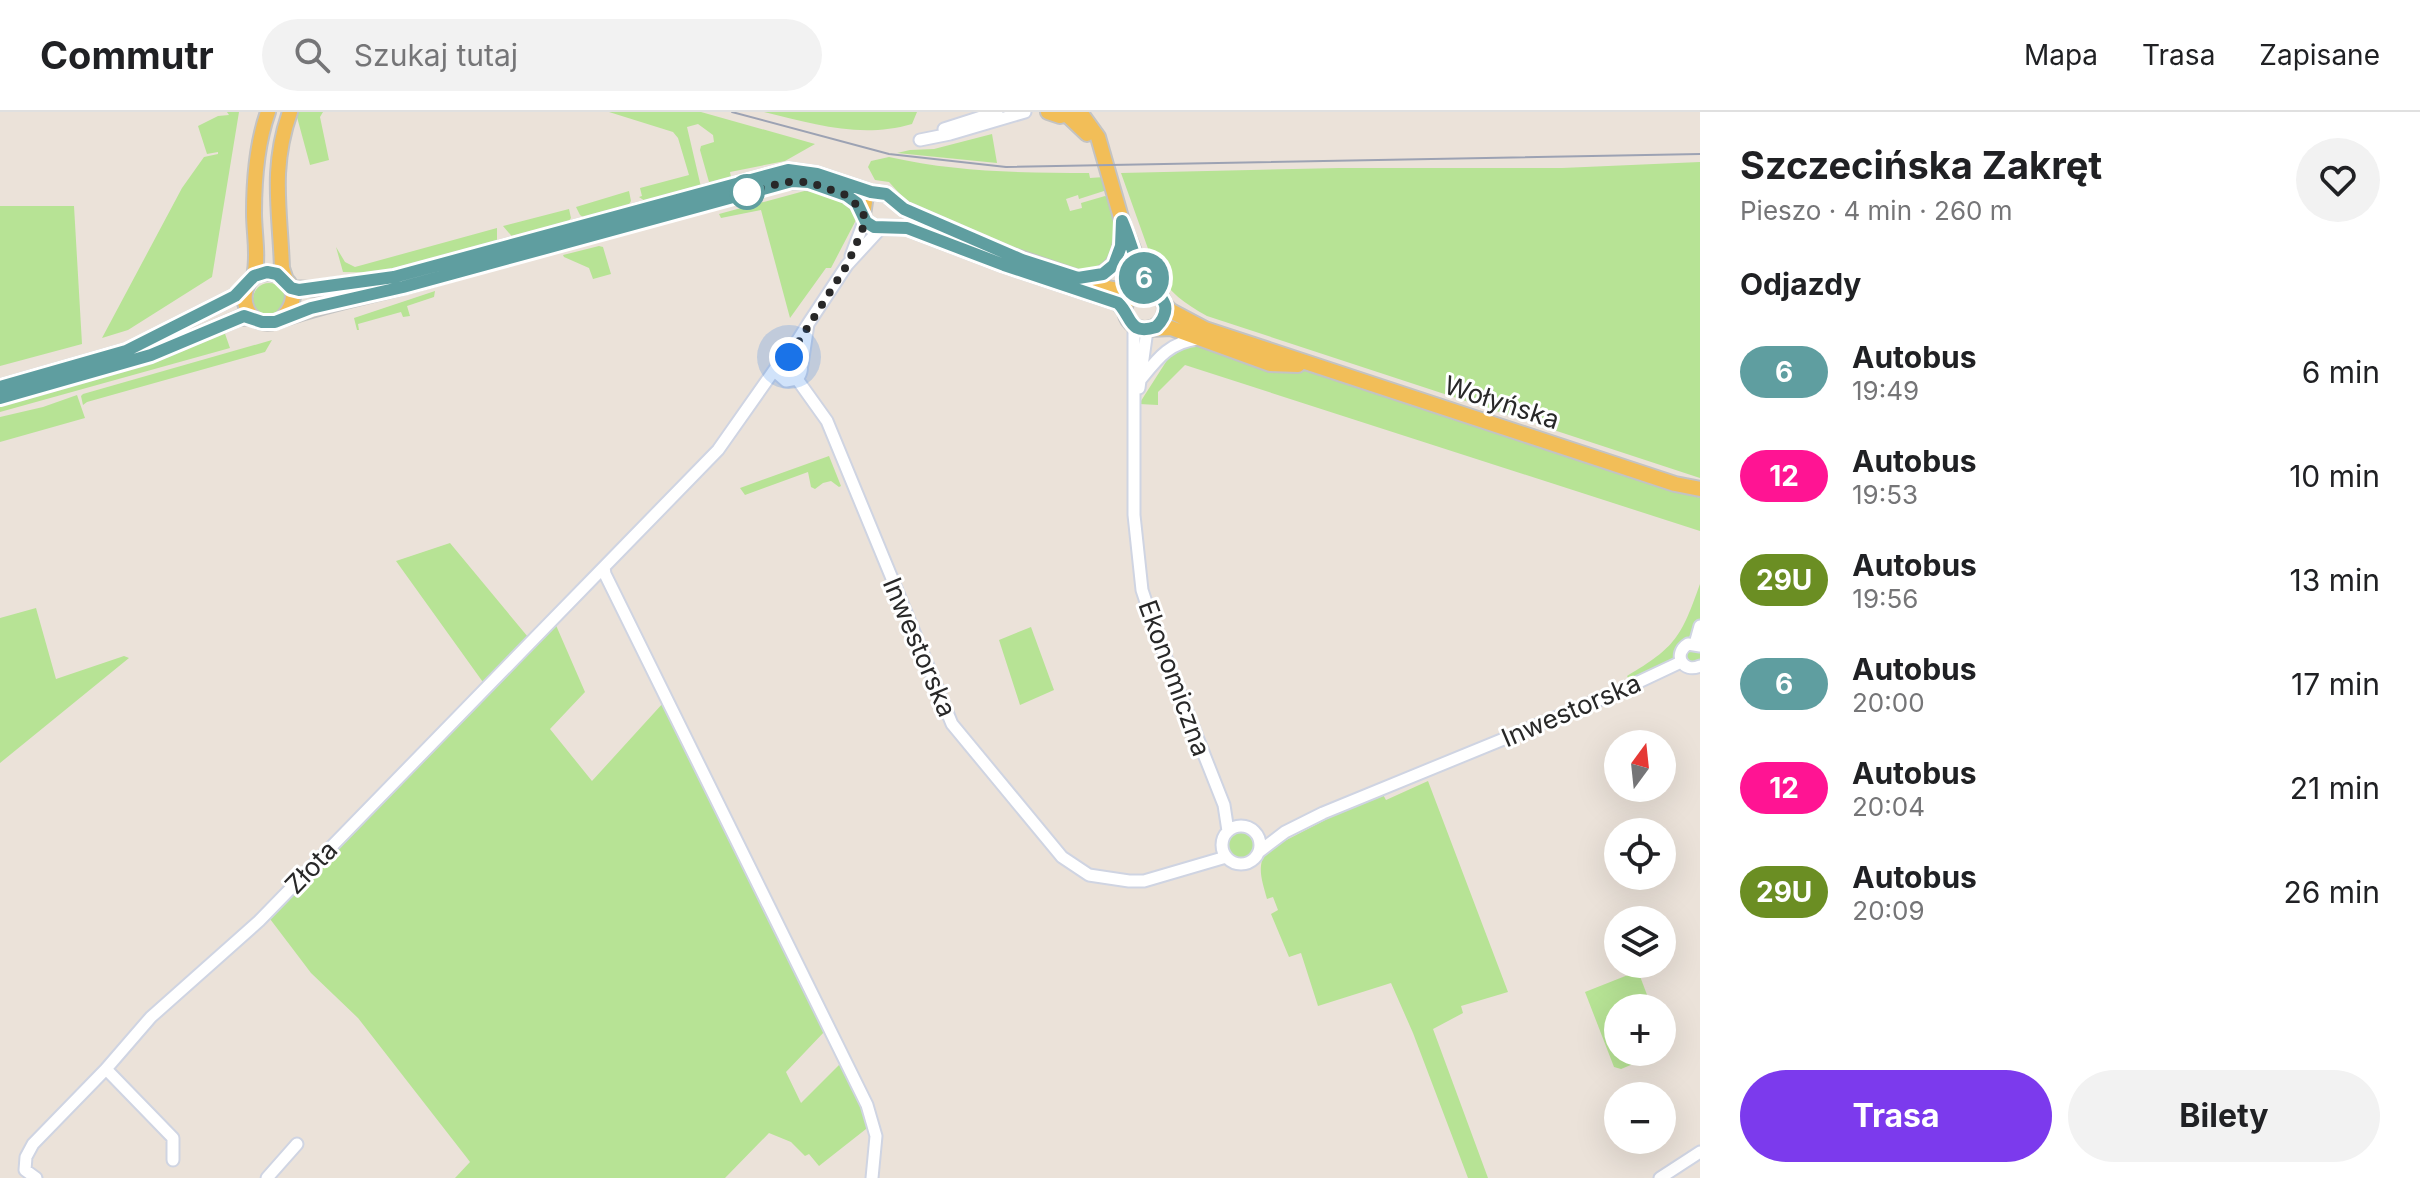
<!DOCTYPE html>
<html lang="pl">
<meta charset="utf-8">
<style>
:root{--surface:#fff;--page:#f2f2f2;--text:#202124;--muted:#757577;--line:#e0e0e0;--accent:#7c3aed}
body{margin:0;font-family:Inter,sans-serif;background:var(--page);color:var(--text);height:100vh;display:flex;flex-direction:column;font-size:30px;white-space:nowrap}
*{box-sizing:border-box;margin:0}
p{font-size:26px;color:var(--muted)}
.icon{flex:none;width:44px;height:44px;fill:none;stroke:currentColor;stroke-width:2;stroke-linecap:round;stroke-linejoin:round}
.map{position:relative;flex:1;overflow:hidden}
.panel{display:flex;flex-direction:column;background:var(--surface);width:720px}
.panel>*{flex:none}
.badge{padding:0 16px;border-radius:26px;font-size:28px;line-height:52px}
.needle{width:52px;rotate:15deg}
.fabs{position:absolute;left:1604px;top:618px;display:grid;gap:16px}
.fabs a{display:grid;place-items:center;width:72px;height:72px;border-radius:50%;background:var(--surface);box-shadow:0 8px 32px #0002;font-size:40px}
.you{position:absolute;width:40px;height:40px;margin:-20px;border:6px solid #fff;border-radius:50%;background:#1a73e8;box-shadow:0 0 0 12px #1a73e833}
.map>.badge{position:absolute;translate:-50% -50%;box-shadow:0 0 0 4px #fff}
h2{padding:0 40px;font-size:30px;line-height:72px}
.round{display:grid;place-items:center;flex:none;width:84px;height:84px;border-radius:42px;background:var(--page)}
.head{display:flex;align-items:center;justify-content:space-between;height:136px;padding:0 40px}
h1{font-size:38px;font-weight:700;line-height:60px}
.cta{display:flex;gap:16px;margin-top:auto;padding:16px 40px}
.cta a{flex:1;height:92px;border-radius:48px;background:var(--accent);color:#fff;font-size:32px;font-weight:700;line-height:92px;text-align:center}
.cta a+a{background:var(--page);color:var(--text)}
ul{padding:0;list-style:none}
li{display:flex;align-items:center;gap:24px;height:104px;padding:0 40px}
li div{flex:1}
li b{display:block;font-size:30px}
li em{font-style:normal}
li .badge{min-width:88px;font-weight:700;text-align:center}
header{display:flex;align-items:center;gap:48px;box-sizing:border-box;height:112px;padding:0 40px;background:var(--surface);border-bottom:2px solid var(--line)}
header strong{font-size:38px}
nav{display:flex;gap:44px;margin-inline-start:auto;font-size:28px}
.search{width:560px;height:72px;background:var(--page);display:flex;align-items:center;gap:20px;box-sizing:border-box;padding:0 28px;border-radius:44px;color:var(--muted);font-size:30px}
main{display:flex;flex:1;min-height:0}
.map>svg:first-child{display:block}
</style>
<header>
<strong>Commutr</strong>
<div class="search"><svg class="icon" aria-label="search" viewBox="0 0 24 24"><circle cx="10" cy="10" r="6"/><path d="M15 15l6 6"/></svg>Szukaj tutaj</div>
<nav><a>Mapa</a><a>Trasa</a><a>Zapisane</a></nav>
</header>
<main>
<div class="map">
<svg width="1700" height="1066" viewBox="0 0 1700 1066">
<rect width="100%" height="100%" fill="#ebe2d9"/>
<path fill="#b7e395" d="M227 0H239L212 165 128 218 102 226 182 76 204 45 218 42V40L207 42 198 14 218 4 229 3Z
M298 0H323L320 5 329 48 310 53 297 5Z
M609 0H701L815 32 785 49 730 60 731 65 717 72 709 70 700 38 701 34 714 30 713 23 698 12 687 15 701 75 648 91 639 85 642 84 640 76 689 63 678 26 673 20Z
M764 0H917L912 12C860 27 815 12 764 0Z
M992 22 997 51 897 41 910 38 934 37Z
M889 45C955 60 1022 61 1089 61L1090 66 1104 65 1106 77 1104 79 1079 87 1078 83 1066 87 1070 99 1082 96 1081 91 1105 84 1111 87 1117 132 1112 152 1092 162 1018 142 954 110 909 92 889 70 875 68 868 55 871 49Z
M1700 50V366L1207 204C1185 192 1169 180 1156 159L1121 61 1339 56H1562Z
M808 78 849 93 856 108 831 156H826L790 206 761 98 721 106 719 102Z
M629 79 631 89 627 96 588 108 580 103 576 95Z
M0 94H74L82 232 0 254Z
M569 97 571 106 565 114 515 128 503 114Z
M497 116V132L392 161 343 160 336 135 345 150 355 155Z
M599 134 603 135 611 162 593 167 589 156 564 145 563 143Z
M253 187a16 16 0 1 1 32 0a16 16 0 1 1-32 0Z
M435 179 434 185 407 194 410 204 403 205 401 200 358 212 359 218H357L354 206Z
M223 216 230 236 0 300V291Z
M272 228 265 240 87 290 83 293 81 284 83 282Z
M1194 231 1310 256 1700 386V419L1185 253 1158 280V293L1139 292 1171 242Z
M77 283 85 306 0 330V305L43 295Z
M829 344 841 374 839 375 831 369 823 371 815 377 811 375 808 360 745 383 740 376Z
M450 431 528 525 535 530 555 511 585 580 550 617 592 669 664 590 825 919 786 960 801 991 841 951 868 1007 866 1017 819 1054 809 1042 805 1044 791 1030 769 1021 725 1066H455L470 1050 467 1046 358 906 311 861 264 799 485 573 396 449Z
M1700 472V550H1683L1630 569 1627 564C1676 535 1681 525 1700 472Z
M36 496 56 567 124 544 129 546 0 651V506Z
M1031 515 1054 578 1020 593 999 528Z
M1428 669 1508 880 1461 894 1463 901 1433 917 1488 1066H1468L1413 921 1391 871 1318 894 1301 841 1289 845 1271 802 1278 798 1273 785 1267 787C1262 768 1256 755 1267 738L1381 679 1386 688Z
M1226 733a15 15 0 1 1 30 0a15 15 0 1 1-30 0Z
M1638 859 1652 896H1618V940H1662V923L1667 938 1621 957 1614 955 1585 880Z"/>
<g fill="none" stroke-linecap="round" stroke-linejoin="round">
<defs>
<path id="minor" d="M944 17 997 0
M920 28 950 22 1025 0
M851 144 865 107
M808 212 847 153 881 116
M1134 214V403L1142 478 1158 526 1224 693 1228 719
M787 245 808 212 802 253
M777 254 778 262 786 269 797 267C808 254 797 240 782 247L718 338 604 455 605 462 867 993 876 1024 872 1066
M797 267 827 309 952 612 1062 745 1089 763 1129 769H1144L1226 745
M1141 267C1158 246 1170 230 1198 227
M1139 276 1147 218
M1695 532 1700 514
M1700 534 1688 532C1672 542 1683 562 1700 554
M1222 733a19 19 0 1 1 38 0a19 19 0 1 1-38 0Z
M1260 739 1285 720 1323 701 1611 583 1681 550
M106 957 173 1026V1048
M25 1058 26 1045 33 1032 106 957 151 905 259 809 604 455
M25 1058 36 1066
M267 1066 297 1032
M1660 1066 1700 1040"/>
<path id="major" d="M1048 0 1060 4 1073 0
M1080 0 1098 25 1122 109 1143 163 1151 178
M1067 3 1087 22
M865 90 863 103 866 110 874 115 907 116 1004 153 1118 191 1125 199
M254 164C259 144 254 122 254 101 254 68 257 31 268 0
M1085 166C1114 163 1119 146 1123 120
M286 168 282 156C280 98 270 57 290 0
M291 176 311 177 394 165 788 58 817 62 871 80 886 82 904 97 1008 142 1108 176 1134 181
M1125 197a20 20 0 1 1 40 0a20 20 0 1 1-40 0Z
M1165 193 1171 199 1205 217 1675 372 1700 377
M284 204C306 180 284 152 254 164 234 183 248 219 277 209 322 192 370 184 417 171 539 136 662 103 785 70 810 67 848 77 862 98
M1149 217 1171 216 1270 252 1298 253
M0 275 126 239 235 184 244 177
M0 286 151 243 239 206 252 205"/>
</defs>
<use href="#minor" stroke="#cfd4e2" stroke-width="15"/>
<use href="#major" stroke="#c3c3c3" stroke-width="18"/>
<use href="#minor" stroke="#fff" stroke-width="11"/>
<use href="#major" stroke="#f2be58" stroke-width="14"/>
<path stroke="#9ca2b3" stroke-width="2" d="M732 0 889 42 1006 55 1700 42"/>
</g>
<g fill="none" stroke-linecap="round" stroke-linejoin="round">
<defs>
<path id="line" d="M0 275 126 239 235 184 254 164 267 160 277 162 291 176 299 178 394 165 788 58 817 62 871 80 886 82 904 97 1022 148 1078 166 1103 162 1114 153 1121 134 1122 109C1131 129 1136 156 1149 174 1154 181 1162 183 1165 193 1167 202 1162 209 1156 215 1128 224 1132 204 1118 191L1004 153 907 116 874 115 866 110 857 91 846 83 809 70 792 69 403 175 311 196 275 210H262L244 204 151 243 0 286"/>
</defs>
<use href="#line" stroke="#fff" stroke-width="18"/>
<use href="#line" stroke="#5f9ea0" stroke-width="12"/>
<path stroke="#282828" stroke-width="8" stroke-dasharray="0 14.4" d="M747 80 785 70H809L846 83 862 98 865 107 862 119 847 153 789 245"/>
</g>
<circle fill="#fff" stroke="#5f9ea0" stroke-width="4" cx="747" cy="80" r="16"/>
<g text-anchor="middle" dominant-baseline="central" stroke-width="6" stroke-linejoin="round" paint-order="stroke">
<g font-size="26" fill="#282828" stroke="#fff">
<text transform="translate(1502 290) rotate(18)">Wołyńska</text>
<text transform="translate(920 535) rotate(67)">Inwestorska</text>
<text transform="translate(1175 566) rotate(70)">Ekonomiczna</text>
<text transform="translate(1571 598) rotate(-23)">Inwestorska</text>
<text transform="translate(311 755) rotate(-46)">Złota</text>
</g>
</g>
</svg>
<div class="fabs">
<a><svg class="needle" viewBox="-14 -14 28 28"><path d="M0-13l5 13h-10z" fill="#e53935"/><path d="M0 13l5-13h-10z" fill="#757577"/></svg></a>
<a><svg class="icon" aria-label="locate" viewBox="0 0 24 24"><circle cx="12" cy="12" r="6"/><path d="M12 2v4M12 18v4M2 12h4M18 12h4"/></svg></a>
<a><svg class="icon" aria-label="layers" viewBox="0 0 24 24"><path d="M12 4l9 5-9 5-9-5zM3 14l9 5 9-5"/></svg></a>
<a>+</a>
<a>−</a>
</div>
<div class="you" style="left:789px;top:245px"></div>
<b class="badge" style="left:1144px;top:166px;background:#5f9ea0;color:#fff">6</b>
</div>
<section class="panel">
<div class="head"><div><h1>Szczecińska Zakręt</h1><p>Pieszo · 4 min · 260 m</p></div><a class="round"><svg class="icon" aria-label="heart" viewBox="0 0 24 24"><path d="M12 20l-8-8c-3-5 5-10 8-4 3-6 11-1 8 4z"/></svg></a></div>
<h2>Odjazdy</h2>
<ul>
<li><span class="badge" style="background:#5f9ea0;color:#fff">6</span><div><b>Autobus</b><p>19:49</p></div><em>6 min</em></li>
<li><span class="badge" style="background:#ff1493;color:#fff">12</span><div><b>Autobus</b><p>19:53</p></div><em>10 min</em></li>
<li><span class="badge" style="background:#6b8e23;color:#fff">29U</span><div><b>Autobus</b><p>19:56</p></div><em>13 min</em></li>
<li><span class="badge" style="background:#5f9ea0;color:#fff">6</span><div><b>Autobus</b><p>20:00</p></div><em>17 min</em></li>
<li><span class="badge" style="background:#ff1493;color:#fff">12</span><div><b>Autobus</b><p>20:04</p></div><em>21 min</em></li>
<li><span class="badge" style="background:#6b8e23;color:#fff">29U</span><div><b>Autobus</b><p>20:09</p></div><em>26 min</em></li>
</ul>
<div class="cta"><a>Trasa</a><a>Bilety</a></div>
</section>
</main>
